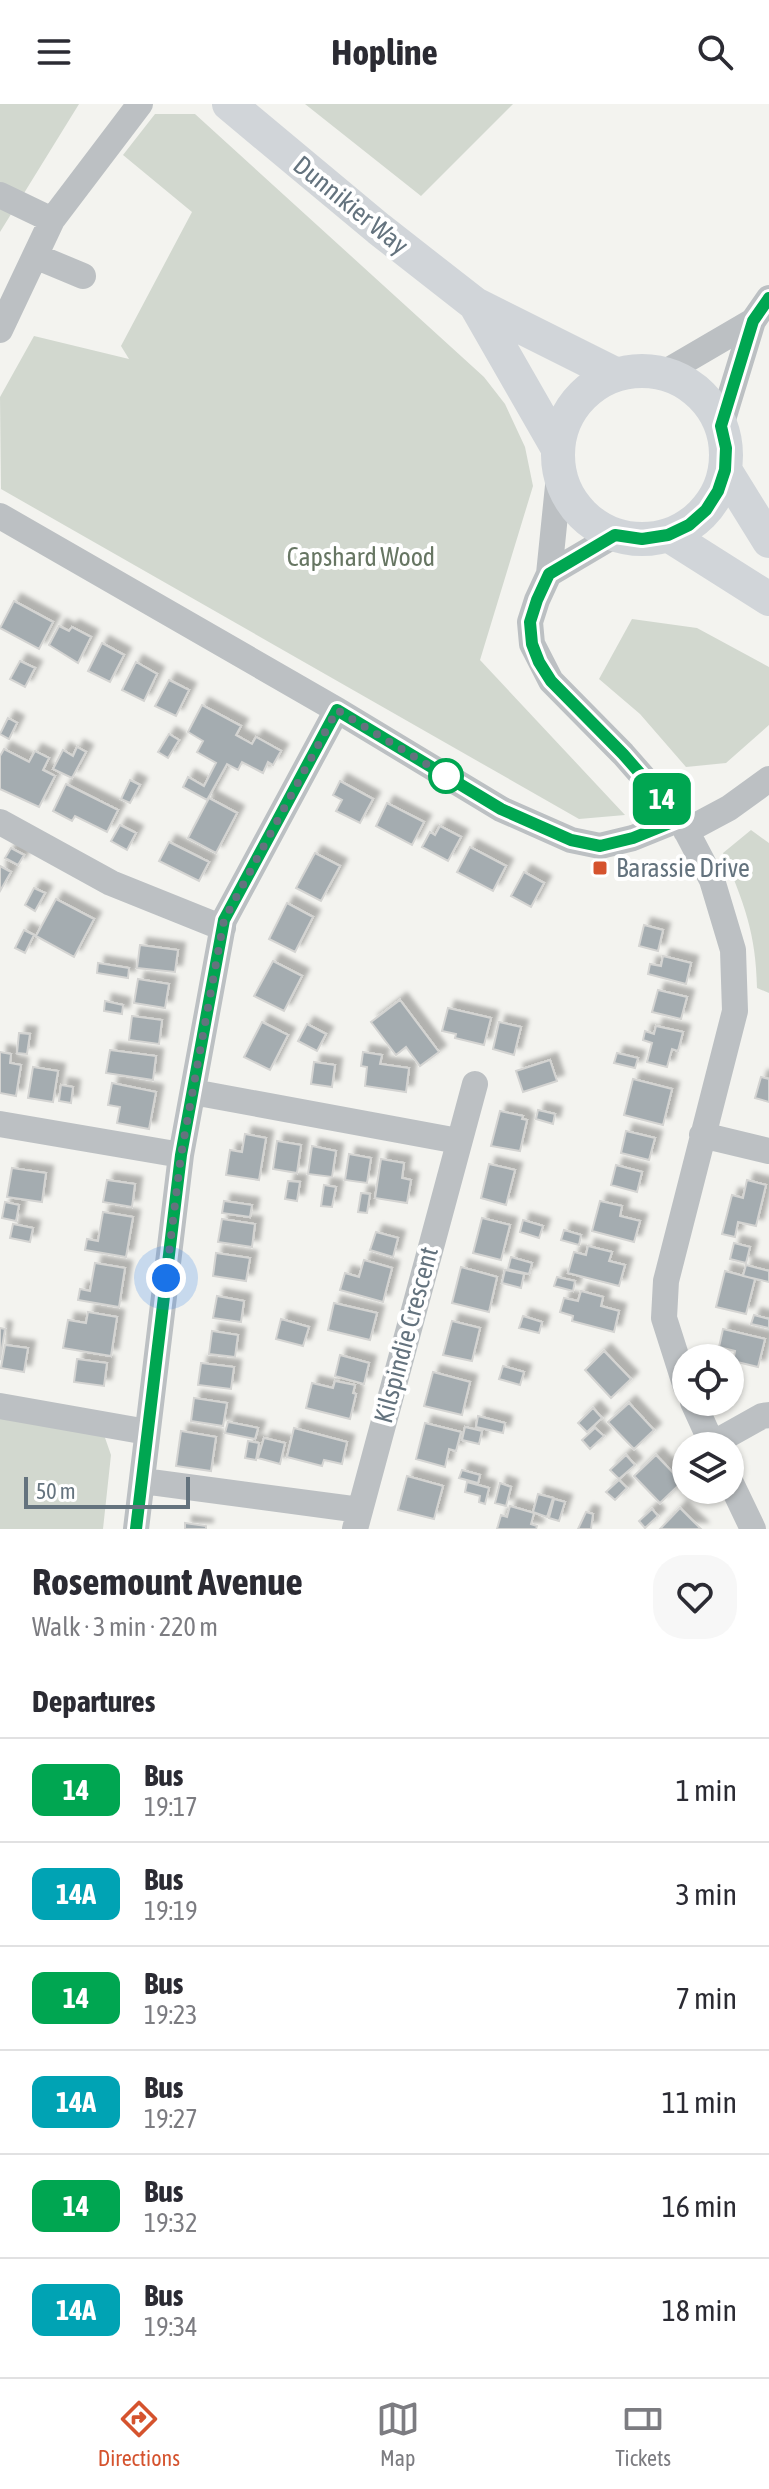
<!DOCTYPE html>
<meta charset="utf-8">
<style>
:root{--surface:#fff;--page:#f7f7f7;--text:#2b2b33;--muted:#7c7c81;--line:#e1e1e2;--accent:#d5532e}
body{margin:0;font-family:"Asap Condensed",sans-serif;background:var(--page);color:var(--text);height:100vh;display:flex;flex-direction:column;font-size:30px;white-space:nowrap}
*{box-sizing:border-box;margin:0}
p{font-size:26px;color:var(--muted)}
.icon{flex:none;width:44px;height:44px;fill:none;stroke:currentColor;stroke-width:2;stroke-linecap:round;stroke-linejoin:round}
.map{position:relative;height:1425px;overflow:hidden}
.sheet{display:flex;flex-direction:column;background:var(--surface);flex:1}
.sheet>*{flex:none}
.badge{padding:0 16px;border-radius:12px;font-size:28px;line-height:52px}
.fabs{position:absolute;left:672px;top:1240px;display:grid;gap:16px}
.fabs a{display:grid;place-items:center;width:72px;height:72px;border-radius:50%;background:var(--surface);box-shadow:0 2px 6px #0004;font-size:40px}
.scale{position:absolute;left:24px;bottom:20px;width:166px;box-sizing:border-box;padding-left:8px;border:4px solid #64737e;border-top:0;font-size:22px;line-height:28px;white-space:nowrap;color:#64737e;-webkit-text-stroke:6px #fff;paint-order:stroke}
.you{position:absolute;width:40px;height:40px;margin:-20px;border:6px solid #fff;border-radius:50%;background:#1a73e8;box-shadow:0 0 0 12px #1a73e833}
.map>.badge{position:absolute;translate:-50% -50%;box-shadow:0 0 0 4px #fff}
h2{padding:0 32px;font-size:30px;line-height:72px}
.round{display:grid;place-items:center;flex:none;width:84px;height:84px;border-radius:32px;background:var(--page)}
.overview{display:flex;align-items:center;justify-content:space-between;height:136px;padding:0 32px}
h1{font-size:38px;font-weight:700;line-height:60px}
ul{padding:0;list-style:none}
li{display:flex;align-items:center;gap:24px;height:104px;padding:0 32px;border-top:2px solid var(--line)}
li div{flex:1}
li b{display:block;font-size:30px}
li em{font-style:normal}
li .badge{min-width:88px;font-weight:700;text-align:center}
header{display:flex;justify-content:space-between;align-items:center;height:104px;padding:0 32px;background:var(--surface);font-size:36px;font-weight:700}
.menu{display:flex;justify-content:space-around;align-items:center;height:112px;border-top:2px solid var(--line);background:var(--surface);font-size:22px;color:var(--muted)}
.menu a{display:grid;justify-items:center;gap:4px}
.menu .on{color:var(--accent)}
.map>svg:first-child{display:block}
</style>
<header><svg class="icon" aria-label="menu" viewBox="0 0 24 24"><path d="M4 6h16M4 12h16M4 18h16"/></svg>Hopline<svg class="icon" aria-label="search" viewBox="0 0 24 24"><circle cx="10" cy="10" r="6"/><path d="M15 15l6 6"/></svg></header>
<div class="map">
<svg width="769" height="1425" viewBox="0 0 769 1425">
<defs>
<filter id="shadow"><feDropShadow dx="7" dy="-7" stdDeviation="2" flood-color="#0004"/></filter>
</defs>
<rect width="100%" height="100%" fill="#f3f3ef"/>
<path fill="#d2d8cf" d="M0 0H79L0 128Z
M305 0H513L421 92Z
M155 10H195L484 273 505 300 525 343 533 382 480 556 625 711 579 715 1 385 0 293 34 232 129 255 121 242 192 108 123 51Z
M632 515 697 524 769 563V621L726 659 686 663 640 610 599 575Z
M751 726 769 739V889L757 884C756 829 744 799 723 749Z
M0 1314 103 1328 111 1351 103 1425H0Z"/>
<path fill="#a4acb0" stroke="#d4d4d2" stroke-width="2" filter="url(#shadow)" d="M14 497 53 518 39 545 0 524Z
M59 522 69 527 72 523 91 533 78 559 49 541Z
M102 539 124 551 110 578 88 567Z
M20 557 35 564 25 583 10 575Z
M136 558 157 570 144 597 122 586Z
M169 576 189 586 176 612 155 602Z
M202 601 241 622 236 631 252 640 256 633 281 647 273 661 268 658 263 669 242 658 238 666 227 660 207 696 183 683 188 673 204 682 216 659 197 648 203 637 188 628Z
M8 614 17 619 9 635 0 630Z
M169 630 179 636 168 654 158 648Z
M77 643 86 648 72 674 53 665 63 646 73 652Z
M4 645 29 658 35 647 49 654 43 666 55 672 39 703 0 685V652Z
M130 676 140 681 130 699 121 695Z
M340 677 373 695 360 719 336 707 342 696 333 691Z
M66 680 118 706 107 728 75 712 72 717 53 707Z
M209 694 237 709 216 749 188 734Z
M387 699 424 718 412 741 376 722Z
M120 721 136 729 127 746 111 737Z
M440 722 461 733 448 757 422 743 430 728 435 731Z
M169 738 209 758 199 777 159 757Z
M470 743 506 762 493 787 457 768Z
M11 744 24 751 18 761 5 754Z
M315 749 340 762 321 797 296 784Z
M0 762 11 768 0 787Z
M524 768 544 779 531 803 511 792Z
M34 784 45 789 35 807 25 801Z
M56 795 94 815 74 853 36 832Z
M287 799 313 813 295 848 269 835Z
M644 821 663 826 658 847 639 842Z
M24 826 34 831 25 849 15 844Z
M140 841 178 846 175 868 137 864Z
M663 852 691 859 686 880 648 870 650 860 661 862Z
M273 857 302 872 284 907 254 892Z
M98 859 129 864 128 874 97 869Z
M138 875 169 880 165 904 134 899Z
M658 886 687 893 681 915 652 908Z
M400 896 439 948 420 962 406 943 396 951 371 918Z
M105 897 123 901 122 910 104 907Z
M448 904 491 914 484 941 455 934 456 930 442 927Z
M132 912 162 916 159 940 129 936Z
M262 918 288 931 270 966 244 953Z
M499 918 521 923 514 951 493 945Z
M307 920 326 930 317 947 298 937Z
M656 922 683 928 678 947 672 945 667 963 647 958 652 939 643 936 645 927 654 930Z
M19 929 30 930 27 950 17 949Z
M110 946 156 952 153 976 106 969Z
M0 948 11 950 10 959 21 961 16 992 0 989Z
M363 948 382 951 380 960 409 964 406 988 365 982 367 963 361 962Z
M617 949 638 954 635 964 614 959Z
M550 956 557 977 523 988 516 967Z
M314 958 335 961 332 983 311 980Z
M33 963 58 967 53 998 28 994Z
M761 973 769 975V998L755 994Z
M633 975 672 985 663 1021 624 1011Z
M112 979 156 988 149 1025 117 1019 120 1003 108 1001Z
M61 981 73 983 71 999 59 997Z
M538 1006 555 1010 553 1020 536 1015Z
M500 1007 523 1012 522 1015 527 1016 520 1047 491 1042Z
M626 1027 655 1034 649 1056 621 1049Z
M245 1030 266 1034 259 1076 226 1071 230 1046 242 1048Z
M277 1037 301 1041 297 1069 273 1065Z
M312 1042 336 1047 332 1073 308 1070Z
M349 1050 371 1054 367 1079 345 1076Z
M381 1055 404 1059 402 1074 411 1076 407 1099 375 1094Z
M489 1060 515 1066 506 1101 481 1094Z
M616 1061 642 1068 637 1088 611 1081Z
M12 1064 46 1069 42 1098 7 1093Z
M107 1076 135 1080 132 1103 103 1098Z
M747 1076 766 1081 756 1122 738 1118 735 1133 722 1130 732 1091 743 1094Z
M288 1077 300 1078 297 1097 285 1095Z
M324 1081 336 1083 332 1103 321 1102Z
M361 1089 370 1090 367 1109 358 1108Z
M224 1097 252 1101 250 1113 222 1109Z
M600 1097 622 1102 620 1112 640 1117 634 1138 592 1127Z
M5 1098 19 1101 16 1117 2 1114Z
M103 1108 133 1113 126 1153 85 1146 87 1135 98 1137Z
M482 1114 510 1121 501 1156 473 1149Z
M222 1115 255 1120 252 1143 218 1138Z
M523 1116 543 1122 539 1134 520 1128Z
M13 1120 33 1124 30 1138 10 1134Z
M564 1126 581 1131 579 1141 561 1136Z
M376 1128 398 1134 393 1153 370 1146Z
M734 1139 750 1143 746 1159 730 1155Z
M588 1142 612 1148 609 1157 625 1161 619 1182 568 1169 574 1148 586 1151Z
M216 1149 250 1154 246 1177 213 1172Z
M511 1153 532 1159 529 1170 508 1165Z
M364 1156 392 1164 383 1198 340 1186 345 1169 359 1173Z
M95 1159 125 1164 119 1203 78 1196 80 1185 90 1187Z
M746 1161 769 1167V1178L743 1172Z
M461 1163 497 1173 489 1208 452 1199Z
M505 1166 524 1170 521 1184 502 1179Z
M725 1167 755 1175 746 1210 716 1203Z
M557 1173 575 1177 573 1187 554 1182Z
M581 1187 603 1193 601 1202 619 1207 614 1228 572 1217 573 1212 560 1208 564 1194 578 1197Z
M217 1192 244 1197 241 1218 213 1214Z
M334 1199 377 1209 370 1236 328 1226Z
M88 1208 117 1213 111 1252 63 1244 68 1216 86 1219Z
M754 1211 769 1215V1224L751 1220Z
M523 1212 542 1218 539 1229 519 1224Z
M281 1215 309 1223 303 1242 276 1235Z
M452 1217 480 1224 472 1257 443 1251Z
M0 1224 5 1225 0 1256Z
M723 1225 765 1235 758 1263 733 1257 735 1247 719 1243Z
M212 1227 238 1231 235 1253 209 1250Z
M5 1241 28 1244 24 1268 1 1264Z
M604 1247 631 1275 611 1294 585 1266Z
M340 1251 369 1259 364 1280 335 1272Z
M77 1255 107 1259 104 1282 74 1278Z
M201 1259 234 1263 231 1285 198 1281Z
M503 1262 524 1268 520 1281 499 1275Z
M433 1268 470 1278 462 1311 424 1302Z
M335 1277 355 1281 353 1289 356 1290 350 1315 306 1304 312 1279 333 1284Z
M194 1294 227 1299 223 1322 191 1317Z
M629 1299 654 1326 634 1345 608 1318Z
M593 1304 602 1314 587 1328 578 1319Z
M478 1312 505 1319 503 1329 476 1323Z
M228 1318 258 1324 255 1335 225 1329Z
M425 1319 461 1328 456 1347 449 1345 445 1363 416 1355Z
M465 1323 482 1327 479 1340 462 1336Z
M294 1324 347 1338 342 1360 324 1356 322 1362 287 1353Z
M595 1324 604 1332 590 1345 582 1336Z
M181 1327 216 1333 211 1367 176 1362Z
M264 1334 285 1339 280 1360 258 1354Z
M248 1337 259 1339 256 1356 245 1354Z
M626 1351 635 1361 619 1375 610 1366Z
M656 1351 682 1378 660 1399 634 1372Z
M462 1366 480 1371 478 1379 459 1374Z
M407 1372 443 1382 434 1415 398 1406Z
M619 1376 627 1384 615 1396 606 1388Z
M467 1378 489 1384 485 1400 479 1398 480 1392 465 1388Z
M500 1379 511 1383 506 1402 495 1399Z
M538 1390 553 1394 547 1413 533 1408Z
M554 1395 565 1398 559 1417 549 1414Z
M510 1402 534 1409 531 1420 537 1422 536 1425H497L501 1411 507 1413Z
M680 1404 701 1425H660Z
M652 1405 658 1412 645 1424 639 1417Z
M586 1408 593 1410 591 1425H578Z
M185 1419 206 1422V1425H185Z"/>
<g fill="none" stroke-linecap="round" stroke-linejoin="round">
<path stroke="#bcc0c3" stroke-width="26" d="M0 91 52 116
M35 152 83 172
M0 226 52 116 140 0
M664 269 753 217
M721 322 753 217 769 194
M559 372 549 470 537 496 530 518 532 540 551 577 623 650 680 715 712 776 733 846 735 907 666 1177 664 1214 686 1283
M0 412 337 606 501 705 571 736 600 742 633 734 680 715
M549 470 615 431
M0 718 111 779 223 824
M686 727 729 704 769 675
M193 988 458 1037
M0 1020 181 1051
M702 1031 769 1047
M693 1298 713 1342
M0 1302 147 1328
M712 1340 762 1312 769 1311
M143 1377 360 1406
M730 1377 753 1425
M136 1425 181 1051 224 816 337 606
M355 1425 475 980"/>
<path stroke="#d1d5d9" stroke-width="34" d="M229 0 379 125 475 200 615 270
M475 200 557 343
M558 351a84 84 0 1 1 168 0a84 84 0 1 1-168 0Z
M725 366 769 437
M668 431 769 495"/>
</g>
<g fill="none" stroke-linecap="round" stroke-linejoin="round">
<defs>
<path id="line" d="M136 1425 181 1051 224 816 337 606 501 705 571 736 600 742 633 734 680 715 623 650 551 577 539 558 532 540 530 518 537 496 549 470 615 431 642 435 668 431 689 421 706 406 718 387 725 366 726 344 721 322 753 217 769 194"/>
</defs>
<use href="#line" stroke="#fff" stroke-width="18"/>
<use href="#line" stroke="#00a651" stroke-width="12"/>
<path stroke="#64737e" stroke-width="8" stroke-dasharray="0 14.4" d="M166 1174 181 1051 224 816 337 606 446 672"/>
</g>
<circle fill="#fff" stroke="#00a651" stroke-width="4" cx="446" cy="672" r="16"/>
<rect fill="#d5532e" stroke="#fff" stroke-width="3" x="592" y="756" width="16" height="16" rx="4"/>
<g text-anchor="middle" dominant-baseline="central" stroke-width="8" stroke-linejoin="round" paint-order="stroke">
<g font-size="26" fill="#64737e" stroke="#fff">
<text transform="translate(351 101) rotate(39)">Dunnikier Way</text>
<text transform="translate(406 1231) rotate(-75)">Kilspindie Crescent</text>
</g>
<g font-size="26" fill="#677663" stroke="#fff">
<text x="361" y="453">Capshard Wood</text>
</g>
<g font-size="26" fill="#64737e" stroke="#fff" text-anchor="start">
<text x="616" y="764">Barassie Drive</text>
</g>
</g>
</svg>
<div class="fabs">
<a><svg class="icon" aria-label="locate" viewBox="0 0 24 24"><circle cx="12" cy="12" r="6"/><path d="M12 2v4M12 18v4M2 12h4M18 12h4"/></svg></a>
<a><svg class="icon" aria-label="layers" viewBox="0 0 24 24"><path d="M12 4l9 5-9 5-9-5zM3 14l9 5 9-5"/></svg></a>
</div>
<div class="scale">50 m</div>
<div class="you" style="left:166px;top:1174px"></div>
<b class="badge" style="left:662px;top:695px;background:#00a651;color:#fff">14</b>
</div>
<section class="sheet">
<div class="overview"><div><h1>Rosemount Avenue</h1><p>Walk · 3 min · 220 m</p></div><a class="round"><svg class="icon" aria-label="heart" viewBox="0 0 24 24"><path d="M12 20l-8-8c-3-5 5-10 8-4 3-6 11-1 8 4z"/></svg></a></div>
<h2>Departures</h2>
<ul>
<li><span class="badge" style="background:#00a651;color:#fff">14</span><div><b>Bus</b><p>19:17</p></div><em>1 min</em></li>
<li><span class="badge" style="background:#00a3b4;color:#fff">14A</span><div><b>Bus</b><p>19:19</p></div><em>3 min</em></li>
<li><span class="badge" style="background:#00a651;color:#fff">14</span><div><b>Bus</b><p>19:23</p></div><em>7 min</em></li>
<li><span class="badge" style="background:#00a3b4;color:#fff">14A</span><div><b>Bus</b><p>19:27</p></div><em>11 min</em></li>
<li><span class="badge" style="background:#00a651;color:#fff">14</span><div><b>Bus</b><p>19:32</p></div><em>16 min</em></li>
<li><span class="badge" style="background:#00a3b4;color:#fff">14A</span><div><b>Bus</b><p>19:34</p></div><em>18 min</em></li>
</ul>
</section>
<nav class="menu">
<a class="on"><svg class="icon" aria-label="directions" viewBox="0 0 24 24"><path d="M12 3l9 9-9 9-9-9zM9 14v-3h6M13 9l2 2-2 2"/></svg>Directions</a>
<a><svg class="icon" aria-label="map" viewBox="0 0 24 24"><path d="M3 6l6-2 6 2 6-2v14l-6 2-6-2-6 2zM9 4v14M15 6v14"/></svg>Map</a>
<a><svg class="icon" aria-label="tickets" viewBox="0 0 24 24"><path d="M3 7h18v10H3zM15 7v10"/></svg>Tickets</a>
</nav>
